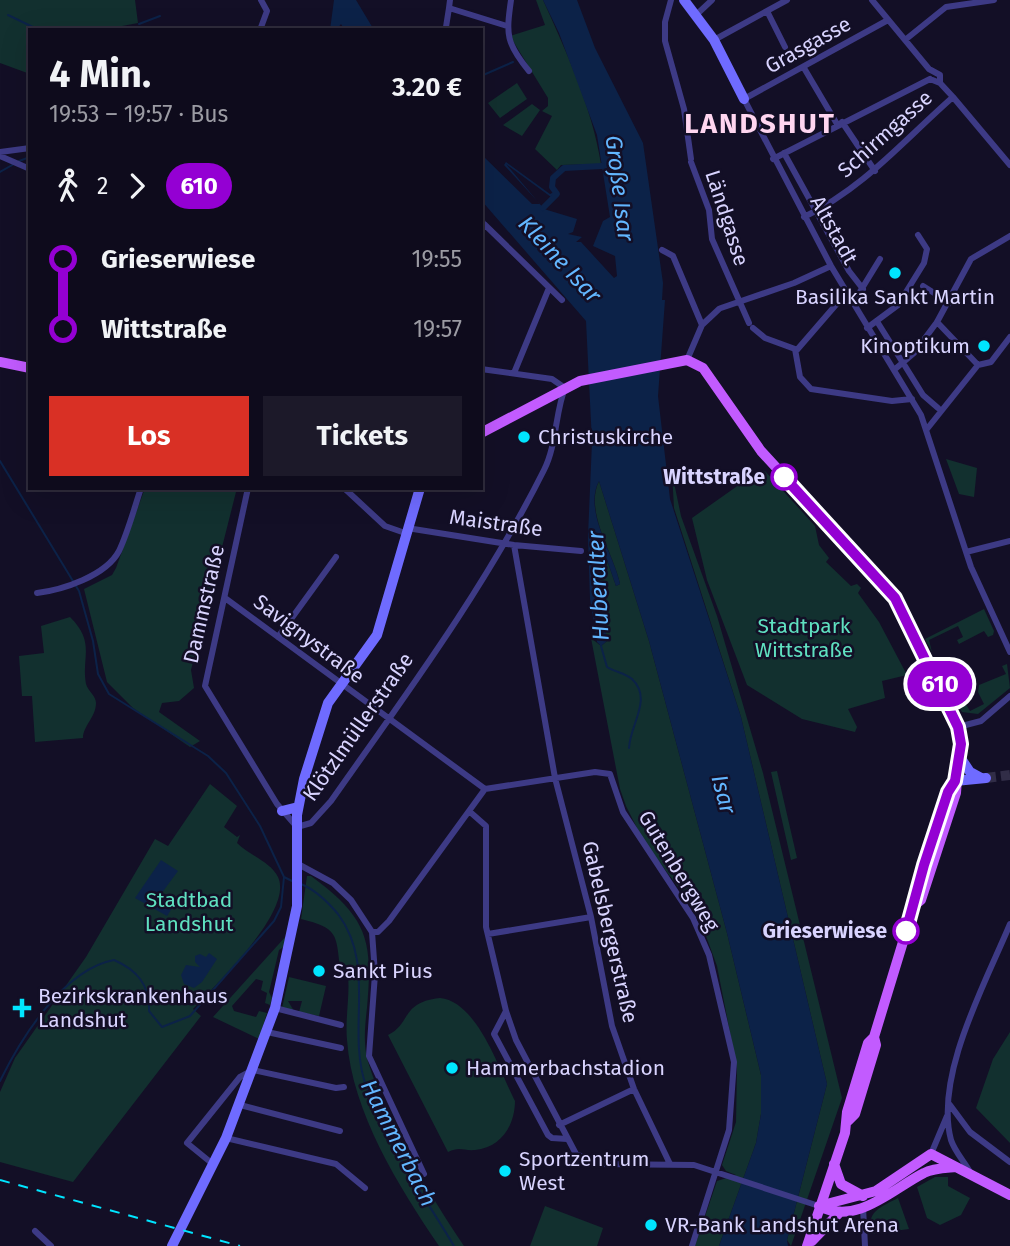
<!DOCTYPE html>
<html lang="de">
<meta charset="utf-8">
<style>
:root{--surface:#0e0b1c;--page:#1c1929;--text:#f1f3f6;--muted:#9b9ba3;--line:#2e2b3b;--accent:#d93025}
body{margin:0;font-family:"Fira Sans",sans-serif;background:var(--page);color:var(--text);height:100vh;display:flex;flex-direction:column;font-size:26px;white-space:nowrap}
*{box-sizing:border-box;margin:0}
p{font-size:23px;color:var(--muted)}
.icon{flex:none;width:38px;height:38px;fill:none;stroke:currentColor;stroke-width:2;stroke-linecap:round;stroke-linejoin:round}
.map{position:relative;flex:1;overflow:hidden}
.sheet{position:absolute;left:28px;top:28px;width:455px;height:462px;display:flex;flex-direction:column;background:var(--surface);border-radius:0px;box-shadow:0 7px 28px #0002,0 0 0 2px var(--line)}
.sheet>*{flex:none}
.badge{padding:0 14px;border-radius:23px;font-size:24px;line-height:46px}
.map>.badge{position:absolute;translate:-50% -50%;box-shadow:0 0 0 4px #fff}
.legs{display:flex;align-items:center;gap:10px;height:77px;padding:0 21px;font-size:23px}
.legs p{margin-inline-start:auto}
.overview{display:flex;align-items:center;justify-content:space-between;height:119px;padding:0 21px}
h1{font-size:38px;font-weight:700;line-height:52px}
.cta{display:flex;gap:14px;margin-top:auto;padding:14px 21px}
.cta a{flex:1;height:80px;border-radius:0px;background:var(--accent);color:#fff;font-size:28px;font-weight:700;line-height:80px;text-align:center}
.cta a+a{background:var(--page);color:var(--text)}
ul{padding:0 21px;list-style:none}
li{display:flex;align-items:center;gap:24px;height:70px;font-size:26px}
li i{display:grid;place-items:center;width:10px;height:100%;margin:0 9px;background:currentColor}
li i::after{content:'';width:18px;height:18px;margin:-9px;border:5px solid;border-radius:50%;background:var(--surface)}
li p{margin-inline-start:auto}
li:first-child i{background:linear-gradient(#0000 50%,currentColor 0)}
li:last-child i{background:linear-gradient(currentColor 50%,#0000 0)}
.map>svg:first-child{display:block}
</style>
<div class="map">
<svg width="1010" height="1246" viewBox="0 0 1010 1246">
<rect width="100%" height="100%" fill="#130f26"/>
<path fill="#12302f" d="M0 0H135L138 23 101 30H30V74L0 63Z
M536 0H543C566 51 592 107 601 164L561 165 557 170 535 149 552 116 542 111 548 106V98L510 36 545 25Z
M517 83 527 99 500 118 488 103Z
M532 104 540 110 522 136 503 125Z
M946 459 977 468 974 497 959 494Z
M760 470 765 471 815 526 819 545 829 558 826 562 851 586 857 584 861 588 858 593 879 622 907 675 882 681 885 698 848 709 857 727 855 732 802 719 747 685 707 580 692 518Z
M672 473 681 516 717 616 763 773 842 1098 791 1246 787 1240 827 1084 741 717 674 508Z
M599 481 649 641 727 933 761 1075V1114L756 1143 719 1246H695L717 1181 736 1175 726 1171 722 1165 736 1122 737 1068 717 966 698 914 643 840 626 806 620 789 591 638 601 646 607 641 599 584 600 554 606 557 616 586 620 584C614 554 584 512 599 481Z
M145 488H237L191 670 194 688 179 701 162 703 159 712 200 741 190 747 133 708 107 682 84 589 112 575 116 568Z
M984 609 994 631 993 635 988 637 984 631 959 644 957 640 963 637 958 626 929 640 932 652 925 639Z
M70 617C96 643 81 657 86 684 88 691 96 696 96 703 96 717 83 726 83 738L35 742 32 696H22L19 656 44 653 41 626Z
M1007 664 1010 688 978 714 962 712 957 704 964 701 970 711 984 704 978 692 979 685 1006 674 1002 666Z
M777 771 797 858 791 860 771 772Z
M210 784 237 806 224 827 237 837 240 835 237 843C249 855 271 862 278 877 294 911 215 985 193 1009L201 1016 73 1182 0 1162V1092L15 1058 86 957 155 839 168 846Z
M307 876H311C368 918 373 940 367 1008 365 1025 363 1045 368 1062 389 1127 426 1189 464 1246H439C399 1187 352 1112 347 1040 345 1018 350 997 348 975L340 968C336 934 338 928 301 919Z
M287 935 285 946 279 950 269 992 272 998 270 1005 265 1003 267 993 261 990 263 981 256 979 232 1006 234 1011 256 1017 259 1011 267 1013 259 1039 213 1017Z
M289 977 326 986 319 1016 299 1012 302 1001H288L294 1011 282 1008Z
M440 998C478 1002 499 1070 515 1101 515 1125 501 1148 475 1150 463 1151 460 1146 448 1152L388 1035C411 1024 401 1002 440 998Z
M1010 1032V1143L976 1108 993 1059Z
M935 1177H948V1186L970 1198 961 1215 940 1225 927 1218 917 1187Z
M898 1198 909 1229 871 1234C866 1211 881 1207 898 1198Z
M545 1206 603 1228 597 1246H530Z"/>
<path fill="#0c2248" d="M334 0H356L374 30H345L341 24 336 30H330Z
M543 0H577L595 48 643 143 663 283 662 300H665L658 396 670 499 741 717 827 1084 787 1240 788 1246H719L756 1143 761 1114V1075L727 933 649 641 599 481C583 511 614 554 620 584L616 586 606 557 600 554 599 584 607 641 601 646 597 642 590 599 588 536 592 442 586 321 481 200V154L532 204H540L504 165 506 162 550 194 556 191 551 197 506 164 544 209 577 219 573 232 568 234 582 237 576 242H581L614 278 617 276 615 256 593 246 603 221 610 217 597 135 559 33Z
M161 860 178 871 161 894 174 905 167 916 135 898Z
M209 953 217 959 202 982 194 988 184 984 181 975 186 965 200 967 195 962V956L200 954 206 957Z"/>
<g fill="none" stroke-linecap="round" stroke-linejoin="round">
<path stroke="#0c2248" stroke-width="2" d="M8 15 39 30
M139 24 160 16
M481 76 513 62
M19 161 30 157
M0 172 14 164
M0 461 79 591 93 641 98 674 109 694 208 756 226 773 260 826 284 877 292 881
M601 646 607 667C615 672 625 673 632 679 653 699 630 724 629 748
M301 884C316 890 327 901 338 914 377 966 346 1029 366 1086 385 1143 424 1195 454 1246
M0 1081C21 1038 64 969 114 960 137 970 150 985 149 1011L162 1027 190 1016 274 921 281 907 284 877"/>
<path stroke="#0c2248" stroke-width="6" d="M543 208 557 194 552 187 553 178 564 168 602 166"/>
<path stroke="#312d47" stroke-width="10" stroke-dasharray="10 5" stroke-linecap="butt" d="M986 778 1010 775"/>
<path stroke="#3d3a85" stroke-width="6" d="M450 0 449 8 507 26
M511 0C506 35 506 43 529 71
M671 0 665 22V41L684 109 691 159
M872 0 929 69 940 75V83
M767 11 785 47
M696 15 712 0
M888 20 744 99 831 266 921 415 971 567 1010 652
M446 27 449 8
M260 30 267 11 261 0
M714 40 787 0
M905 40 946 7 994 0
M804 68 837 124
M930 79 940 83 953 97 1010 165
M842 122 875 171
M0 152 30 148
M784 153 849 271 863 289
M0 156 30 169
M773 159 930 79
M691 162 709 210 712 239 749 323
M804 217C864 188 904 140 953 97
M481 221 562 300
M481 236 483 223
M662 250 673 256 702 325
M923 286 950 303
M853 303 880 259
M721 308 794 283 831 266
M937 322 978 365
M878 323 903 363
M753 328 765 338 795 349 800 377 811 389 892 401 912 399
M867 328 898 305 924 263 927 249 918 235
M796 351 847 292
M687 360 702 325 719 309
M905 366 923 395 938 408
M894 370 914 353 937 322 971 259 1010 236
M514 373 549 288
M927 429 978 365 991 362 1010 337
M248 488 205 686 277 804 297 827 311 823 331 801C407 693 485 588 544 470 557 444 555 413 565 388L552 379 481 369
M344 488 385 526 405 533
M407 528 514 545 581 551
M514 545 555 778 591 917 612 1026 634 1089 670 1164
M966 552 1010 541
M37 593C62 590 106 576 119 551 128 532 134 509 141 488
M225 598 485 789 595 772 610 774 623 812 693 918 709 955 734 1062 729 1130 692 1246
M278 637 336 557
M958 727 981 721 1010 696
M469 811 486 826V927L506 1011 516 1040 576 1154 598 1164 694 1165 819 1206
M298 864 333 883 351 900 372 932 375 974 369 1056 424 1174
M372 932H378L389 921 485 789
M488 934 591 917
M275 1008 341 1025
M506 1011 494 1034 548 1135 552 1138 567 1139
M267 1032 341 1048
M240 1105 340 1131
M950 1105 970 1132 1010 1162
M559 1125 634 1089
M226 1138 336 1164 365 1188
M931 1154 947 1116
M214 1165 187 1143 240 1077 253 1070 336 1088 344 1087
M970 1172C964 1161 955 1152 951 1140 934 1076 986 982 1010 924
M863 1207 865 1246
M35 1231 51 1246"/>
<path stroke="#6f6bff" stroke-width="10" d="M684 0 714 40 744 99
M960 757 970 772 981 778
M955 781 986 778
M282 811 298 807
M172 1246 226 1138 275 1008 297 906V815L304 779 328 703 377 635 420 488"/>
<path stroke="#c25bff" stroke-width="10" d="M0 362 30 368
M481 433 580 381 687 360 703 368 761 451 896 598 949 703 960 738 956 793 921 900 915 905 910 919 874 1037 868 1043 847 1112 845 1133 807 1246
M915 905 913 898 948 792 955 781
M848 1121 855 1114 876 1045 874 1037
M931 1154 1010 1195
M834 1164 841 1184 863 1196
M819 1206C857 1226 892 1189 924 1173 933 1168 945 1168 956 1167
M819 1206 876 1191 931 1154
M812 1241 839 1213"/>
<path stroke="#00e5ff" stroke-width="2" stroke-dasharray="10 9" stroke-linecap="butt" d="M0 1180 240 1246"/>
</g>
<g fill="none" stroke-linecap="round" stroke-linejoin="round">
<defs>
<path id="line-1" d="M784 477 895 598 958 727 961 744 955 781 948 792 924 865 906 931"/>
</defs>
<use href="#line-1" stroke="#fff" stroke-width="16"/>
<use href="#line-1" stroke="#9400d3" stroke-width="10"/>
</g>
<g fill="#00e5ff" stroke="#130f26" stroke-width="2.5">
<circle cx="895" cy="273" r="7"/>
<circle cx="984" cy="346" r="7"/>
<circle cx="524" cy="437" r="7"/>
<circle cx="319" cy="971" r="7"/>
<path d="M18.5 997.5h7v7h7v7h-7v7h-7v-7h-7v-7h7z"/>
<circle cx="452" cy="1068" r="7"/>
<circle cx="505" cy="1171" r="7"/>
<circle cx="651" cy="1225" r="7"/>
</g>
<g fill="#fff" stroke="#9400d3" stroke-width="3.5">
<circle cx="784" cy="477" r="12"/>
<circle cx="906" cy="931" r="12"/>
</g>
<g text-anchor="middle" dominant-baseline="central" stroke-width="5" stroke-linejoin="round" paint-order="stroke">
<g font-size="21" fill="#d9d4ff" stroke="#130f26">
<text transform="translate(808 45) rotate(-29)">Grasgasse</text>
<text transform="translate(885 134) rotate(-42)">Schirmgasse</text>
<text transform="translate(727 218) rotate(72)">Ländgasse</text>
<text transform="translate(834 230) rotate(61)">Altstadt</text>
<text transform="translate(496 523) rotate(8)">Maistraße</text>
<text transform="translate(204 604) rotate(-77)">Dammstraße</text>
<text transform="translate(309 639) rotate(37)">Savignystraße</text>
<text transform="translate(358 727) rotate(-55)">Klötzlmüllerstraße</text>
<text transform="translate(679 871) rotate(59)">Gutenbergweg</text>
<text transform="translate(610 932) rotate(77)">Gabelsbergerstraße</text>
</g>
<g font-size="21" fill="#d9d4ff" stroke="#130f26" text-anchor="start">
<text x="895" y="297" text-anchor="middle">Basilika Sankt Martin</text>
<text x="970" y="346" text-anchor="end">Kinoptikum</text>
<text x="538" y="437">Christuskirche</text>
<text x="333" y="971">Sankt Pius</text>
<text x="38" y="996">Bezirkskrankenhaus<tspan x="38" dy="24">Landshut</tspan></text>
<text x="466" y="1068">Hammerbachstadion</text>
<text x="519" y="1159">Sportzentrum<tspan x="519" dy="24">West</tspan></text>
<text x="665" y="1225">VR-Bank Landshut Arena</text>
</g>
<g font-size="21" font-weight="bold" fill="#d9d4ff" stroke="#130f26" text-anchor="end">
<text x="765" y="477">Wittstraße</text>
<text x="887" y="931">Grieserwiese</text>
</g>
<g font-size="21" fill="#5fe0c0" stroke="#130f26">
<text x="804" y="626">Stadtpark<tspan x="804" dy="24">Wittstraße</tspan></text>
<text x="189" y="900">Stadtbad<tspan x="189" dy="24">Landshut</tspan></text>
</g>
<g font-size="23" font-style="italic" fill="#62b6ff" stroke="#130f26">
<text transform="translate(620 188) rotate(83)">Große Isar</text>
<text transform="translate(560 259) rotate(47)">Kleine Isar</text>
<text transform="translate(598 586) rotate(-93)">Huberalter</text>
<text transform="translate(724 794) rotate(75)">Isar</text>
<text transform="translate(399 1143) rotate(63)">Hammerbach</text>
</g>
<g font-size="28" font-weight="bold" letter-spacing="2" fill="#ffd6f0" stroke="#130f26">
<text x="760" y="123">LANDSHUT</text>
</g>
</g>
</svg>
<b class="badge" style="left:940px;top:684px;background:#9400d3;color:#fff">610</b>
<section class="sheet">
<div class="overview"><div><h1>4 Min.</h1><p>19:53 – 19:57 · Bus</p></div><b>3.20 €</b></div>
<div class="legs"><svg class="icon" aria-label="walk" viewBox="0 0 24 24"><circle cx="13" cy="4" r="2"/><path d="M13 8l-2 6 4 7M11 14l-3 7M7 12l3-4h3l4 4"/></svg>2<svg class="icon" aria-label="forward" viewBox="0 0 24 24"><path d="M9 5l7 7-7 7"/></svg><b class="badge" style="background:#9400d3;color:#fff">610</b></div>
<ul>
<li><i style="color:#9400d3"></i><b>Grieserwiese</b><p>19:55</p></li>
<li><i style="color:#9400d3"></i><b>Wittstraße</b><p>19:57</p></li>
</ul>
<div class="cta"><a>Los</a><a>Tickets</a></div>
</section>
</div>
